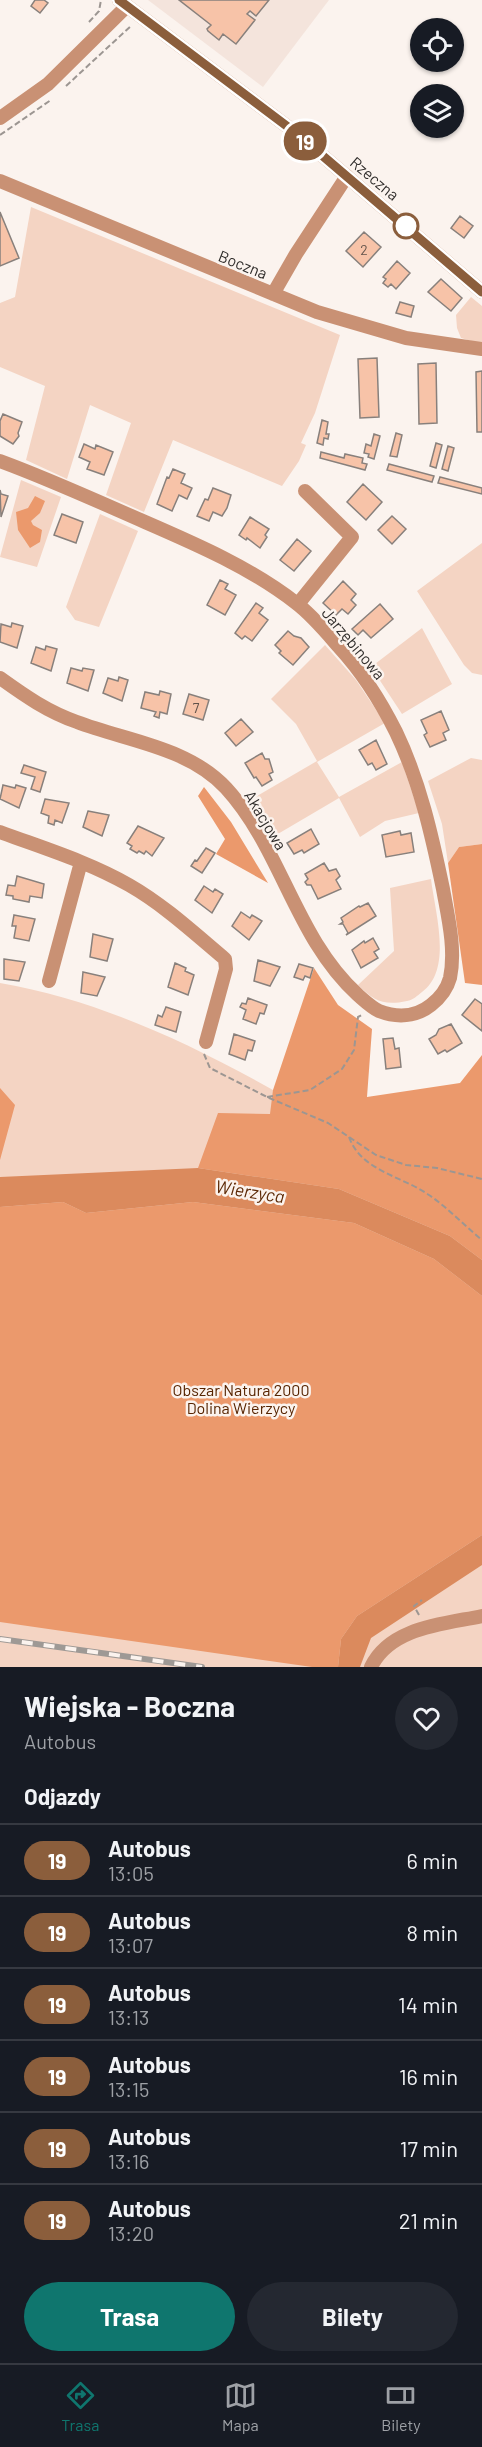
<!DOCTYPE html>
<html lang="pl">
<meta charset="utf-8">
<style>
:root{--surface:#171b24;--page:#242831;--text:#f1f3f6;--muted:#9ea1a6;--line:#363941;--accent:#0f766e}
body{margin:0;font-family:Barlow,sans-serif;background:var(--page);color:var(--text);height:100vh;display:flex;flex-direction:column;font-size:22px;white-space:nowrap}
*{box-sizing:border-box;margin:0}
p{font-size:20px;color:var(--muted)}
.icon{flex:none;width:33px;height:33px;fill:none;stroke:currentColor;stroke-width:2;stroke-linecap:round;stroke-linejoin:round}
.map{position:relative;height:1667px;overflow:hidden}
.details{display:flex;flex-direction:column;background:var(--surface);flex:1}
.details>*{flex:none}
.badge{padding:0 12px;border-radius:20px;font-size:21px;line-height:39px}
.controls{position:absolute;left:410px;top:18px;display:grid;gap:12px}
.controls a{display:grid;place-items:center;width:54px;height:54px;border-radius:50%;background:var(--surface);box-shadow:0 2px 4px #0004;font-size:30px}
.map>.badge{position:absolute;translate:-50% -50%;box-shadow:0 0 0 3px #fff}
h2{padding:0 24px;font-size:22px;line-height:54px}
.round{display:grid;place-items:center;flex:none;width:63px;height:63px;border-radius:32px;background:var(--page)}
.summary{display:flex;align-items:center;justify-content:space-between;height:102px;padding:0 24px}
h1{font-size:28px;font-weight:700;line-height:45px}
.primary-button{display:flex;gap:12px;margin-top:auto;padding:12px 24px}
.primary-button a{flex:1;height:69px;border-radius:36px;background:var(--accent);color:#fff;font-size:24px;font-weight:700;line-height:69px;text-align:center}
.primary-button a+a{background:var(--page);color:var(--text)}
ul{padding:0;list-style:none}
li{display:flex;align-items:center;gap:18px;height:72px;padding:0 24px;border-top:2px solid var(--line)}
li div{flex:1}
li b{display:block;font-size:22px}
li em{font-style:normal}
li .badge{min-width:66px;font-weight:700;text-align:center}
.dock{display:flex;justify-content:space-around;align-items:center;height:84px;border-top:2px solid var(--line);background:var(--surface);font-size:16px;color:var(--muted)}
.dock a{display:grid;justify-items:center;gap:3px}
.dock .current{color:var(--accent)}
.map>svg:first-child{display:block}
</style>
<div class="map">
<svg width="482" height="1667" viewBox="0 0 482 1667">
<rect width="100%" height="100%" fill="#fbf3ee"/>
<path fill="#f4e4dc" d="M148 0H329L263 87Z"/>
<path fill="#f4d4c3" d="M31 207 340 335 315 413 301 443 306 445 299 461 282 486 173 440 144 512 106 495 131 423 90 405 67 479 26 460 45 386 0 367V303L15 297Z
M471 297 482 306V344L461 338 457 328 456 315Z
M21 480 61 497 37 567 0 557Z
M100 514 138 531 99 627 75 620 66 607Z
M482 543V675L472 673 464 665 417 591Z
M422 628 452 684 402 714 371 667Z
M325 645 356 680 385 723 317 762 339 797 402 762 419 813 385 821 360 837 339 798 271 838 250 800 317 761 296 724 271 699Z
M471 758 482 760V844L459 847 448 863 442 824 428 781Z
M431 879C435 913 453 969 422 992 417 996 413 1000 407 1001 384 1006 374 1001 358 985L394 951 390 888Z
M0 983C98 1000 187 1042 273 1090V1092L434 1119 482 1070V1667H0Z"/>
<path fill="#eb996c" d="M35 496 45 501 40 513 31 521 33 525 42 530 40 542 30 548 18 530 16 512 28 508Z
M204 787 231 822 268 883 216 854 225 839 198 796Z
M482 844V985L465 983 448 863 459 847Z
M314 968 338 1005 372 1029 367 1097 460 1083 482 1055V1260L450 1236 339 1189 198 1168 218 1113 270 1114 273 1090Z
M0 1088 15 1105 0 1160Z
M63 1202 86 1213 193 1202 354 1223 434 1259 482 1296V1535L357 1616 341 1639 338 1667H312L0 1622V1207Z"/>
<path fill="#db8a5d" d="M198 1168 339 1189 450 1236 482 1260V1296L434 1259 354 1223 193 1202 86 1213 63 1202 0 1207V1177Z
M482 1535V1565L371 1638 360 1667H338L341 1639 357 1616Z"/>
<path fill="#f7c3a8" stroke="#88807c" stroke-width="1.5" d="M35 0H44L48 3 40 13 31 6Z
M179 0H269L256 16 250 11 247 14 255 20 236 44 223 34 219 40 208 31 207 29 211 25Z
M0 212 19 258 0 266Z
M460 216 473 226 464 238 451 228Z
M364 232 381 247 363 267 346 251Z
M397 261 410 273 396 289 391 284 388 287 383 283 386 279 383 277Z
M441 279 462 298 451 311 428 292Z
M400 302 414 306 411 317 396 313Z
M377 358 379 417 360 418 358 359Z
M436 363 437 423 419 424 418 364Z
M482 371V432H477L476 372Z
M3 414 22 422 18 433 19 436 13 444 0 436V421Z
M322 420 328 422 326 434H329L328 439 324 438 323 445 317 443Z
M396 433 402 435 397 457 390 456Z
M374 434 380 436 374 459 368 457 369 454 364 453 366 444 371 446Z
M436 443 442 445 436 468 430 466Z
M84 444 95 449 96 445 113 452 104 475 87 469 90 462 79 457Z
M448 446 454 448 448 471 442 469Z
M321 452 344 458 345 454 363 458 362 463 367 464 365 470 320 458Z
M389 464 434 476 432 482 387 470Z
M173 469 185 474 181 483 192 488 187 499 179 495 172 511 157 504 167 477 169 478Z
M440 477 482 488V494L438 483Z
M363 484 382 502 366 520 347 502Z
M213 488 231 495 227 508 222 516 213 512 209 521 197 516 205 499 208 500Z
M0 490 1 494 8 496 1 517Z
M62 514 83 522 76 543 54 535Z
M392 516 406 529 392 544 378 530Z
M250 517 269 529 265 535 267 537 260 548 247 538 246 540 239 535Z
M297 539 311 551 294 571 280 560Z
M220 580 228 584 225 589 236 595 225 615 207 605Z
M343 581 356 594 351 600 356 605 348 614 342 609 336 615 323 603Z
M256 603 263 608 259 613 268 620 252 641 245 636 242 639 235 633Z
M380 604 393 619 371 638 363 630 358 635 352 629Z
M12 623 23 626 17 648 0 642 1 624 11 627Z
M288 631 294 636 301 638 309 647 293 665 279 653 281 651 275 645Z
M46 646 57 649 51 671 31 663 36 647 45 650Z
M71 668 82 671 83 668 94 670 88 691 67 683Z
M119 677 128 680 122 701 103 693 108 678 118 681Z
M160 691 171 694 167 714 160 712 159 718 154 716 156 712 141 708 145 692 159 695Z
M189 694 209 700 203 720 183 714Z
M441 711 449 730 443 733 446 740 430 747 424 735 427 733 421 720Z
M241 719 253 732 236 746 225 733Z
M376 740 387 764 376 770 372 763 368 765 359 750Z
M262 753 265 759H269L273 772 269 774 272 780 262 786 256 777 254 778 245 763Z
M24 765 46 772 40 792 31 789 35 777 21 773Z
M3 785 15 788 16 785 26 788 19 808 0 799Z
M45 799 69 803 62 823 55 820 54 825 48 823 49 816 41 813Z
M88 811 109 815 102 836 83 827Z
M138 826 164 838 152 856 146 851 144 854 139 851 137 853 130 849 132 846 127 843Z
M311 829 319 844 304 853 302 850 294 854 287 843Z
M400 831 401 835 411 833 414 852 386 857 382 835Z
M206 848 215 853 202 873 191 866 195 860 197 861Z
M324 863 329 871 336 869 340 876 336 880 341 889 318 899 311 885H307L305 882 308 879 305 874Z
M17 876 44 884 42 898 30 896 29 902 13 899V896L6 895 8 885 15 886Z
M204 886 213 892 215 889 223 894 212 913 195 900Z
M368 903 376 916 346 935 348 933 343 924H340L343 922 341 918 359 906 360 907Z
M241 912 250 918 252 915 262 921 249 940 232 926Z
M14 915 35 919 29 941 14 938 16 926H12Z
M93 934 113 939 107 961 90 957Z
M373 938 379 949 374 952 378 958 361 968 352 950 364 941 365 943Z
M4 959 25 962 19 981 4 979Z
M258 960 280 967 270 986 254 981Z
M175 963 186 968 185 971 194 975 188 995 168 987Z
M299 964 313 968 310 978 305 976 303 980 294 977Z
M83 972 105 977 97 996 81 993Z
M248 998 267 1005 264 1014 260 1013 256 1024 243 1019 246 1010 240 1007 242 1003 246 1004Z
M475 999 482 1004V1031L462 1015Z
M166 1007 181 1012 176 1032 155 1025 158 1015 162 1017Z
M451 1024 462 1043 447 1052 445 1050 438 1054 429 1039 436 1035 439 1029Z
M234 1034 255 1041 252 1051 248 1050 245 1060 229 1054Z
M393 1038 395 1049 399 1048 401 1067 386 1069 383 1039Z"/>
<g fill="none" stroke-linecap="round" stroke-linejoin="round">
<path stroke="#9c9692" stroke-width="2" stroke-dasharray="6 3" stroke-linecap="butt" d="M89 22 99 11 101 0
M66 86 132 25
M0 135 51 100
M204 1054 210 1068 267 1097 328 1123 376 1155 406 1165 437 1168 482 1179
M267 1097 310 1090 342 1069 354 1050 358 1017 362 1015
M349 1137C361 1171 402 1176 429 1195 448 1208 464 1225 482 1240
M419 1615 414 1606 422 1600"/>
<path stroke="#c99174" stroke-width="14" d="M119 0 296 133 482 292
M0 118 48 84 127 6
M0 181 317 312 406 338 482 349
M273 294 296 254 347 176
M0 461C49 479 97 501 145 522 198 545 251 568 296 603 312 615 326 632 339 647 362 672 381 702 396 732 420 782 432 836 443 889 448 917 456 949 450 978 447 989 440 998 431 1005 416 1017 397 1018 379 1011 371 1007 365 1001 358 995 295 938 282 849 226 788 188 747 127 741 77 722 48 712 25 696 0 678
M298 604 352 537 305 491
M0 832C43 848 89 862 129 885 164 905 194 933 225 959L226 969 206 1042
M49 981 81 862
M371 1667C390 1627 444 1624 482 1616"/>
<defs>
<path id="rail" d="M0 1639 202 1667"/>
</defs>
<use href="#rail" stroke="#9e9995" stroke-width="6"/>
<use href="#rail" stroke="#fbf3ee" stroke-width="4" stroke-dasharray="11" stroke-linecap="butt"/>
</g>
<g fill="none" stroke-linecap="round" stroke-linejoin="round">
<defs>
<path id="line" d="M119 0 296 133 482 292"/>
</defs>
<use href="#line" stroke="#fff" stroke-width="14"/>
<use href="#line" stroke="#8b5e3c" stroke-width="9"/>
</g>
<circle fill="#fff" stroke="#8b5e3c" stroke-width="3" cx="406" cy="226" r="12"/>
<g text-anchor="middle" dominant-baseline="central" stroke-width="5" stroke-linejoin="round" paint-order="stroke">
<g font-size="14" fill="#61524a">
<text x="364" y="249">2</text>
<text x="196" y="707">7</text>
</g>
<g font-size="16" fill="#2f2c2a" stroke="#fbf3ee">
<text transform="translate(375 178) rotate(40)">Rzeczna</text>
<text transform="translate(243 264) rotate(22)">Boczna</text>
<text transform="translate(354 643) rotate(50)">Jarzębinowa</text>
<text transform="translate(266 820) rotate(59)">Akacjowa</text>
</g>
<g font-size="16" fill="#572401" stroke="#fbf3ee">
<text x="241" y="1389">Obszar Natura 2000<tspan x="241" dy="18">Dolina Wierzycy</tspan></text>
</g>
<g font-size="18" font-style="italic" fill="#5e2a07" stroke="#fbf3ee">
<text transform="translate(250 1191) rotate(9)">Wierzyca</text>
</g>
</g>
</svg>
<div class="controls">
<a><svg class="icon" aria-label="locate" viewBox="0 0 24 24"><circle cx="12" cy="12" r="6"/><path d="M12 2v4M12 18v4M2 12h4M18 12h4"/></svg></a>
<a><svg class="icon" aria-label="layers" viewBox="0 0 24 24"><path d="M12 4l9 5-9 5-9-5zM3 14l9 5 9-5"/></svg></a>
</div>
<b class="badge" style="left:305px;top:141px;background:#8b5e3c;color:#fff">19</b>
</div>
<section class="details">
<div class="summary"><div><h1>Wiejska - Boczna</h1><p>Autobus</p></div><a class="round"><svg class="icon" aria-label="heart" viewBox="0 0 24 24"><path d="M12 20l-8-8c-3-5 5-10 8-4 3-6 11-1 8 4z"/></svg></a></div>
<h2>Odjazdy</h2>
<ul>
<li><span class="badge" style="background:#8b5e3c;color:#fff">19</span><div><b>Autobus</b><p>13:05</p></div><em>6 min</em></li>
<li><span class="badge" style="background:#8b5e3c;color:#fff">19</span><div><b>Autobus</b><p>13:07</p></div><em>8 min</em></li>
<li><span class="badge" style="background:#8b5e3c;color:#fff">19</span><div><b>Autobus</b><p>13:13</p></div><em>14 min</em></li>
<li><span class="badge" style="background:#8b5e3c;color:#fff">19</span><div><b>Autobus</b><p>13:15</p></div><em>16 min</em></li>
<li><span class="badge" style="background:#8b5e3c;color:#fff">19</span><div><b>Autobus</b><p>13:16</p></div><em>17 min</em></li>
<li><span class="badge" style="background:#8b5e3c;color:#fff">19</span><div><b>Autobus</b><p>13:20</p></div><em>21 min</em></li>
</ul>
<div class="primary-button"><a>Trasa</a><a>Bilety</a></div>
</section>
<nav class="dock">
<a class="current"><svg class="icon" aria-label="directions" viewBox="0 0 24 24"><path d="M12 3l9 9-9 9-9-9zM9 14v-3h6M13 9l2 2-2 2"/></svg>Trasa</a>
<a><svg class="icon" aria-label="map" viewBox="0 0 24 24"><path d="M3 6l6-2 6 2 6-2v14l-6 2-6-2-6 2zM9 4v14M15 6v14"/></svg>Mapa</a>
<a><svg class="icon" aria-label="tickets" viewBox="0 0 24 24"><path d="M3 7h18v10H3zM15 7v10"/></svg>Bilety</a>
</nav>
